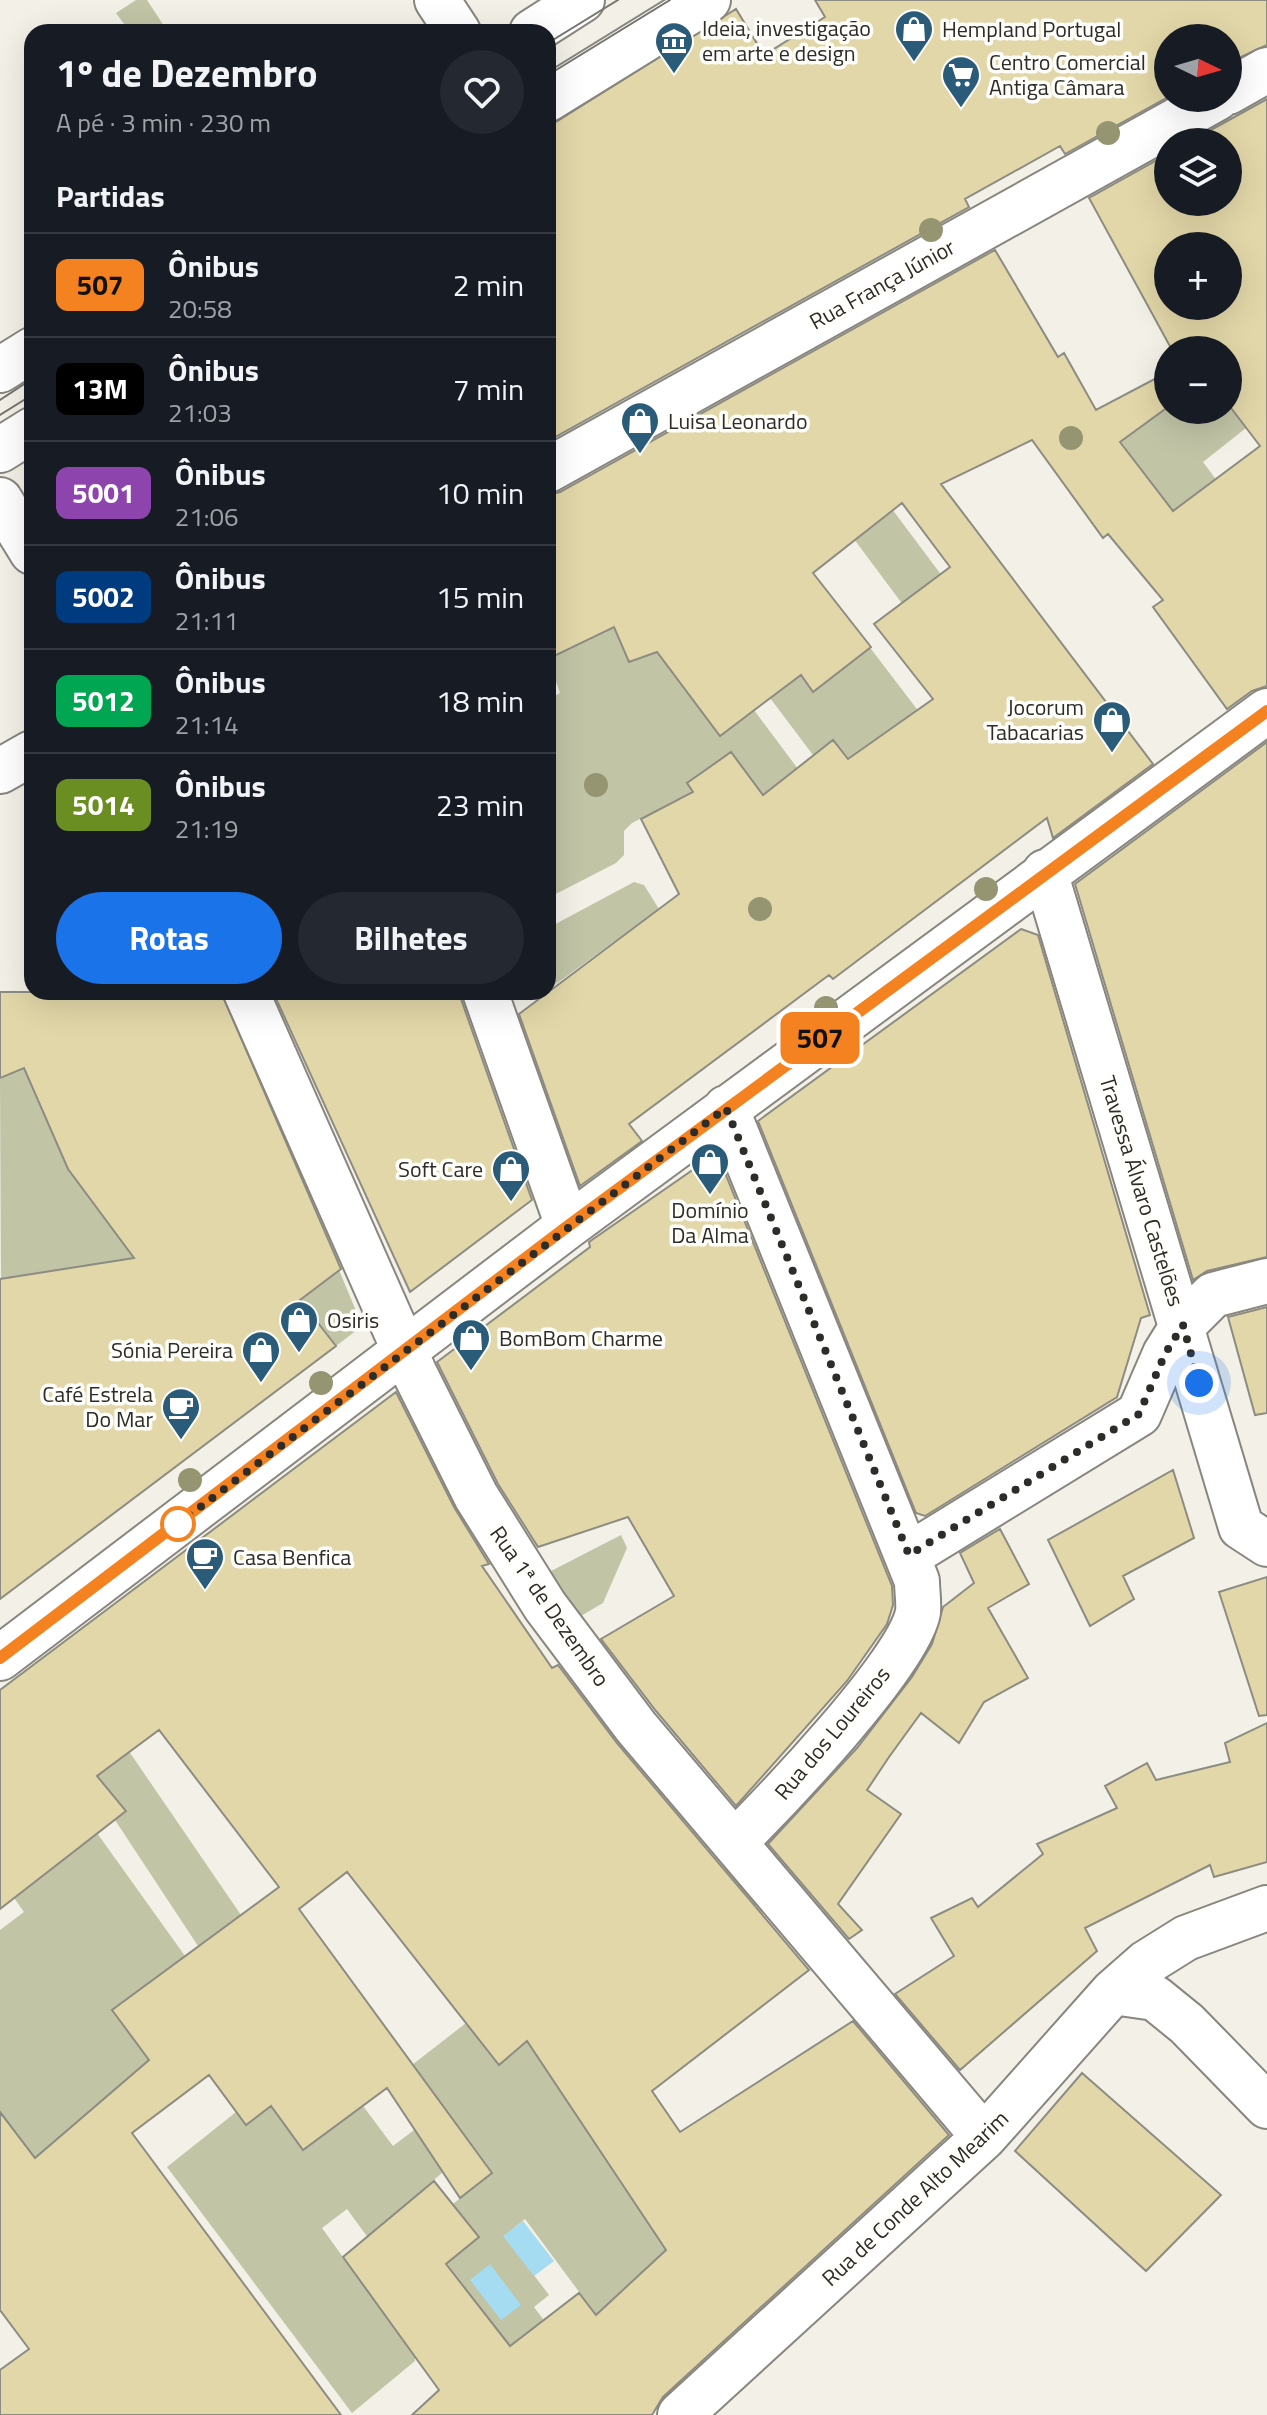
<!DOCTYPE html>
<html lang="pt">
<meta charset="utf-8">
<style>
:root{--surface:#171b24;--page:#242831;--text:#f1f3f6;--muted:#9ea1a6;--line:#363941;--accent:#1a73e8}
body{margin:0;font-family:"Titillium Web",sans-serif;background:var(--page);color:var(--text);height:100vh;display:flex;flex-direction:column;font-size:30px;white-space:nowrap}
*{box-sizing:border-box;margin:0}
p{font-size:26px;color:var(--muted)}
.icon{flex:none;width:44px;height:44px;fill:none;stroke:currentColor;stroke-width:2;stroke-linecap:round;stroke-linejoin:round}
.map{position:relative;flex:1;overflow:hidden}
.drawer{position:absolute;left:24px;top:24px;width:532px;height:976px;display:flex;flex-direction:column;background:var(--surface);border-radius:24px;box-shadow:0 8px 32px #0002}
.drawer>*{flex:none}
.badge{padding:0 16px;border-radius:12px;font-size:28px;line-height:52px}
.needle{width:52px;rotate:95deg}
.controls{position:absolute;left:1154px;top:24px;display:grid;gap:16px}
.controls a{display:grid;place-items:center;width:88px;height:88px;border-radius:50%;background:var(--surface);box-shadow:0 8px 32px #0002;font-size:40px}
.you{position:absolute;width:40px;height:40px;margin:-20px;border:6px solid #fff;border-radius:50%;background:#1a73e8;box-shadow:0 0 0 12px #1a73e833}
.map>.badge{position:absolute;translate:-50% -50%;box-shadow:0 0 0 4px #fff}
h2{padding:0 32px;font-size:30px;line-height:72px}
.round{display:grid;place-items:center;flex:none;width:84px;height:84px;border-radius:42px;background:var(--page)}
.overview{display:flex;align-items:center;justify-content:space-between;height:136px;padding:0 32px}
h1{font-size:38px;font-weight:700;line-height:60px}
.primary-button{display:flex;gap:16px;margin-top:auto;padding:16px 32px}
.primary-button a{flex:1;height:92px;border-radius:48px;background:var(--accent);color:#fff;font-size:32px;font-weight:700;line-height:92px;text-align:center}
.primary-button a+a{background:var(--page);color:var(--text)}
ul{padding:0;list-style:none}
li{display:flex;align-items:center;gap:24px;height:104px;padding:0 32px;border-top:2px solid var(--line)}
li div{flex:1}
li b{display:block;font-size:30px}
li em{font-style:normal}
li .badge{min-width:88px;font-weight:700;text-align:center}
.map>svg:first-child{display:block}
</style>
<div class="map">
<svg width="1267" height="2415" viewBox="0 0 1267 2415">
<rect width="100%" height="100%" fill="#f3f1e7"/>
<path fill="#c1c4a5" d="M136 0H147L168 32H130L116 13Z
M1228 404 1246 428 1203 462 1245 518 1202 550 1108 425 1168 407V410H1228Z
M892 509 966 608 927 637 848 531Z
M823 586 929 725 855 769 833 740 813 755 770 698 801 675 783 610Z
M613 626 629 662 657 652 704 714 739 690 804 777 786 825 731 752 688 783 693 792 632 823 624 831V855L616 863 548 898V700L560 693 548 659Z
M634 882 644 885 659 909 549 989 548 928Z
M72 1047 69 1170 134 1258 1 1279 0 1078Z
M339 1270 359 1318 357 1330 336 1346 300 1300Z
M621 1535 627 1548 603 1603 579 1617 551 1571Z
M124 1744 241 1915 198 1946 115 1820 125 1811 84 1761Z
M97 1833 185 1956 113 2010 149 2060 35 2158 0 2112V1930L24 1912 0 1878V1862Z
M728 1867 759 1902 687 1973 632 2000 666 2250 620 2293 696 2375 663 2405 525 2219 504 2236 549 2295 534 2307 555 2335 514 2351 446 2264 479 2237 453 2204 491 2173 412 2065 466 2023 500 2065Z
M271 2106 303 2149 363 2106 393 2146 414 2130 443 2172 402 2208 434 2328 347 2209 322 2228 415 2357V2361L352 2413 167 2167 236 2112 246 2125Z"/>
<path fill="#a5dcf1" d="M523 2221 554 2261 534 2276 503 2236Z
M490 2264 521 2305 501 2320 470 2280Z"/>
<path fill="#e2d7a8" stroke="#8d8c83" stroke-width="2" fill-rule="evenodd" d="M815 0H1267V45L1228 63V38H1168V97L1065 154 1060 146 965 199 969 207 548 441V127L736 9 764 55 825 17Z
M1267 99V686L1252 691 1227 709 1153 607 1163 600 1108 534 1103 538 1032 440 941 484 1153 764 1053 838 1047 818 833 979 829 975 629 1124 642 1141 580 1186 519 1014 679 894 641 819 693 792 687 783 731 752 763 795 833 740 848 759 933 699 874 624 950 567 902 503 813 573 871 647 813 692 801 675 720 736 657 652 629 662 614 627 548 659V495L560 492 995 250 1058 357 1064 353 1096 410 1168 372V407L1120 442 1173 511 1260 446 1228 404V350H1172L1089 198 1168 154V202H1228V142H1189ZM1168 246H1228V306H1168Z
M1267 742V1257L1207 1271 1193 1280 1075 884Z
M1021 929 1038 935 1150 1315 1141 1318 1117 1397 925 1516 916 1513 758 1121Z
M0 992H221L341 1269 300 1300 336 1346 0 1599V1279L134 1258 68 1169 24 1068 0 1078Z
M273 992H455L461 999 532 1200 410 1292Z
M717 1153 892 1586 893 1605 887 1624 847 1681 736 1806 656 1711 601 1639 674 1596 628 1517 538 1547 498 1484 437 1362 590 1247 589 1242Z
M1267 1307V1413L1255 1415 1228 1317Z
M396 1392 454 1507 489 1564 482 1566 552 1668 558 1665 617 1743 809 1970 652 2091 680 2132 853 2021 949 2135 663 2397 652 2415H412L439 2390 343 2257 434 2181 479 2237 446 2264 510 2346 579 2293 596 2315 666 2250 527 2041 499 2065 347 1872 299 1909 492 2173 460 2198 387 2088 303 2150 271 2106 246 2125 209 2075 132 2133 341 2415H0V2370L29 2349 0 2310V2112L35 2158 149 2060 112 2010 279 1887 159 1730 97 1776 126 1811 0 1909V1690Z
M1173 1470 1194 1538 1123 1576 1134 1599 1090 1626 1048 1540Z
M1000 1529 1029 1584 988 1608 1028 1678 984 1702 959 1743 921 1713 889 1757 867 1790 901 1814 838 1904 862 1930 849 1939 768 1844 857 1748 912 1677 932 1644 943 1607 974 1583 960 1553Z
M1267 1577V1715L1259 1716 1219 1592Z
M1267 1723V1862L1214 1877 1210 1865 1085 1928 1097 1951 960 2070 895 1994 954 1956 931 1918 972 1898 978 1907 1043 1854 1037 1844 1117 1808 1105 1786 1147 1763 1156 1780 1230 1762 1225 1743Z
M1082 2073 1221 2195 1146 2271 1015 2151Z"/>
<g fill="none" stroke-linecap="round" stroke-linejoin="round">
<defs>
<path id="minor" d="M437 0 458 32
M532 32 582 0
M1228 92 1267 70
M548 99 708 0
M0 370 32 350
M0 450 32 430
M548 470 1217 98
M0 500 32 552
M0 771 32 753
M1045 872 1241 1527 1267 1544
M246 992 414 1372 476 1496 545 1606 636 1727 984 2137
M485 992 568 1226
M726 1108 917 1581C917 1591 919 1603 918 1612 909 1663 775 1802 735 1842
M909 1555 1139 1414 1165 1354 1183 1325 1213 1295 1267 1281
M0 1658 568 1226 1267 711
M1113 1992 1155 1998 1187 2024 1267 2106
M680 2415 984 2137 1113 1992 1146 1963 1186 1938 1267 1908"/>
</defs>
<use href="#minor" stroke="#88867e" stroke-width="48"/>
<use href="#minor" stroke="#fff" stroke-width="44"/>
<path stroke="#75746e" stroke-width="2" d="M548 43 618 0
M548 75 670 0
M0 400 32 379
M0 415 32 395"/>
</g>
<g fill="#959572">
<circle cx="1108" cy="133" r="12"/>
<circle cx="931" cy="230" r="12"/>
<circle cx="1071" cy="438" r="12"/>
<circle cx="596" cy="785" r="12"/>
<circle cx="986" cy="889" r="12"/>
<circle cx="760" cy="909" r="12"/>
<circle cx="826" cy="1008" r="12"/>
<circle cx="321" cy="1383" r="12"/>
<circle cx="190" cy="1480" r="12"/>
</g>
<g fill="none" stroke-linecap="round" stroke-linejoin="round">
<defs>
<path id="line" d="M0 1658 568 1226 1267 711"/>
</defs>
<use href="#line" stroke="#fff" stroke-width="18"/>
<use href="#line" stroke="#f58220" stroke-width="12"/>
<path stroke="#2c2c28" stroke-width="8" stroke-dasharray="0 14.4" d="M178 1524 726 1108 909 1555 1139 1414 1165 1354 1183 1325 1199 1383"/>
</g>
<defs>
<symbol id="shop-pin" viewBox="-11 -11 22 30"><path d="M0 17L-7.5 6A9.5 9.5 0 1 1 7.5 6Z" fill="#2a5c79" stroke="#fffefa"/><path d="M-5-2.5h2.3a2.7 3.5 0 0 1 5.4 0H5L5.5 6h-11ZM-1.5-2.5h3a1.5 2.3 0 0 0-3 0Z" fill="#fff"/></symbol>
<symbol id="museum-pin" viewBox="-11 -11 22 30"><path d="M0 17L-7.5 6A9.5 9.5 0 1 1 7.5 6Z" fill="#2a5c79" stroke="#fffefa"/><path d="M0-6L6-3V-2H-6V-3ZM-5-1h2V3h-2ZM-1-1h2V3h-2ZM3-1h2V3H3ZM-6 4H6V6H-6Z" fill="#fff"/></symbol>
<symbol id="supermarket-pin" viewBox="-11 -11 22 30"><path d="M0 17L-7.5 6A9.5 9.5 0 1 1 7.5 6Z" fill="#2a5c79" stroke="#fffefa"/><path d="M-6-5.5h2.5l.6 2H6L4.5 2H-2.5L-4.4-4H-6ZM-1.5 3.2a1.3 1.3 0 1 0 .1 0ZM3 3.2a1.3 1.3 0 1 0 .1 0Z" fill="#fff"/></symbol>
<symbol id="cafe-pin" viewBox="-11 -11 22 30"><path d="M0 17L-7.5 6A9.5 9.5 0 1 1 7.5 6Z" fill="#2a5c79" stroke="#fffefa"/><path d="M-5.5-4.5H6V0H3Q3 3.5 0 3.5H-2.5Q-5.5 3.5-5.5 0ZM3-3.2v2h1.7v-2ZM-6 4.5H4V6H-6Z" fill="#fff"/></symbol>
</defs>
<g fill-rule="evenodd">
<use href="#shop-pin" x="892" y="7" width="44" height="60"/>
<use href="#museum-pin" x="652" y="19" width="44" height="60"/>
<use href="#supermarket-pin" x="939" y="53" width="44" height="60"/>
<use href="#shop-pin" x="618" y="399" width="44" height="60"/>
<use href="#shop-pin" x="1090" y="698" width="44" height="60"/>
<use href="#shop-pin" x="688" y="1140" width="44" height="60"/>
<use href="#shop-pin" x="489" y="1147" width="44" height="60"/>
<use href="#shop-pin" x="277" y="1298" width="44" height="60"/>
<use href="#shop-pin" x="449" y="1316" width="44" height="60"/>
<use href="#shop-pin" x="239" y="1328" width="44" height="60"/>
<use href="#cafe-pin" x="159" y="1385" width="44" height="60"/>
<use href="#cafe-pin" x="183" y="1535" width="44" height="60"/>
</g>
<circle fill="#fff" stroke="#f58220" stroke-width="4" cx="178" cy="1524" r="16"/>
<g text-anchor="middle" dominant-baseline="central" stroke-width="7" stroke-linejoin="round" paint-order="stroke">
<g font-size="22" fill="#2c2c28" stroke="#fffefa" text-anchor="start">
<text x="702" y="28">Ideia, investigação<tspan x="702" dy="25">em arte e design</tspan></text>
<text x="942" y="29">Hempland Portugal</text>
<text x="989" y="62">Centro Comercial<tspan x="989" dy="25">Antiga Câmara</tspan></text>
<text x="668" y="421">Luisa Leonardo</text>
<text x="1084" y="707" text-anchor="end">Jocorum<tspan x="1084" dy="25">Tabacarias</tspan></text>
<text x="483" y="1169" text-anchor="end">Soft Care</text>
<text x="710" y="1210" text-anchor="middle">Domínio<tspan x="710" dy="25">Da Alma</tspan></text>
<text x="327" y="1320">Osiris</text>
<text x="499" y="1338">BomBom Charme</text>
<text x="233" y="1350" text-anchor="end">Sónia Pereira</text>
<text x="153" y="1394" text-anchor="end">Café Estrela<tspan x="153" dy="25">Do Mar</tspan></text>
<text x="233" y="1557">Casa Benfica</text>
</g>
<g font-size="22" fill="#2c2c28" stroke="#fffefa">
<text transform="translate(882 284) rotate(-29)">Rua França Júnior</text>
<text transform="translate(1142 1191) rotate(73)">Travessa Álvaro Castelões</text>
<text transform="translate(550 1606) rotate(55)">Rua 1ª de Dezembro</text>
<text transform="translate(832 1733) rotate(-50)">Rua dos Loureiros</text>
<text transform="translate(915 2198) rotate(-43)">Rua de Conde Alto Mearim</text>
</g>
</g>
</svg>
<div class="controls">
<a><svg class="needle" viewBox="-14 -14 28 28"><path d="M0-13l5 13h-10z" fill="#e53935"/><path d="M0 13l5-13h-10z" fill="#9ea1a6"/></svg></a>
<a><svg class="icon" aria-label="layers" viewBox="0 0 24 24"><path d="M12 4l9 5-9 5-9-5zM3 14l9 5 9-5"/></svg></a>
<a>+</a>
<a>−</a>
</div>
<div class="you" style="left:1199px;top:1383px"></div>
<b class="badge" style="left:820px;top:1038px;background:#f58220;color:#111">507</b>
<section class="drawer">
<div class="overview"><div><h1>1º de Dezembro</h1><p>A pé · 3 min · 230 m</p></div><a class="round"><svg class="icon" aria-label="heart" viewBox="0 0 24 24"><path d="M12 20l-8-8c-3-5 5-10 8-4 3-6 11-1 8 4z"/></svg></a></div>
<h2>Partidas</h2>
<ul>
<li><span class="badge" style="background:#f58220;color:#111">507</span><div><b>Ônibus</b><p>20:58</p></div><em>2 min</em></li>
<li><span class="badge" style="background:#000;color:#fff">13M</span><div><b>Ônibus</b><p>21:03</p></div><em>7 min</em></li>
<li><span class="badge" style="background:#8e44ad;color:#fff">5001</span><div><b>Ônibus</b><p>21:06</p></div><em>10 min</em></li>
<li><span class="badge" style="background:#003b80;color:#fff">5002</span><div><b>Ônibus</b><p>21:11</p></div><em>15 min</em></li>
<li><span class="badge" style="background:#00a651;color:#fff">5012</span><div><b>Ônibus</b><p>21:14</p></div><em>18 min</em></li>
<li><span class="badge" style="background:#6b8e23;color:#fff">5014</span><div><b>Ônibus</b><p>21:19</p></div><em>23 min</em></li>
</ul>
<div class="primary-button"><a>Rotas</a><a>Bilhetes</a></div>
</section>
</div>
